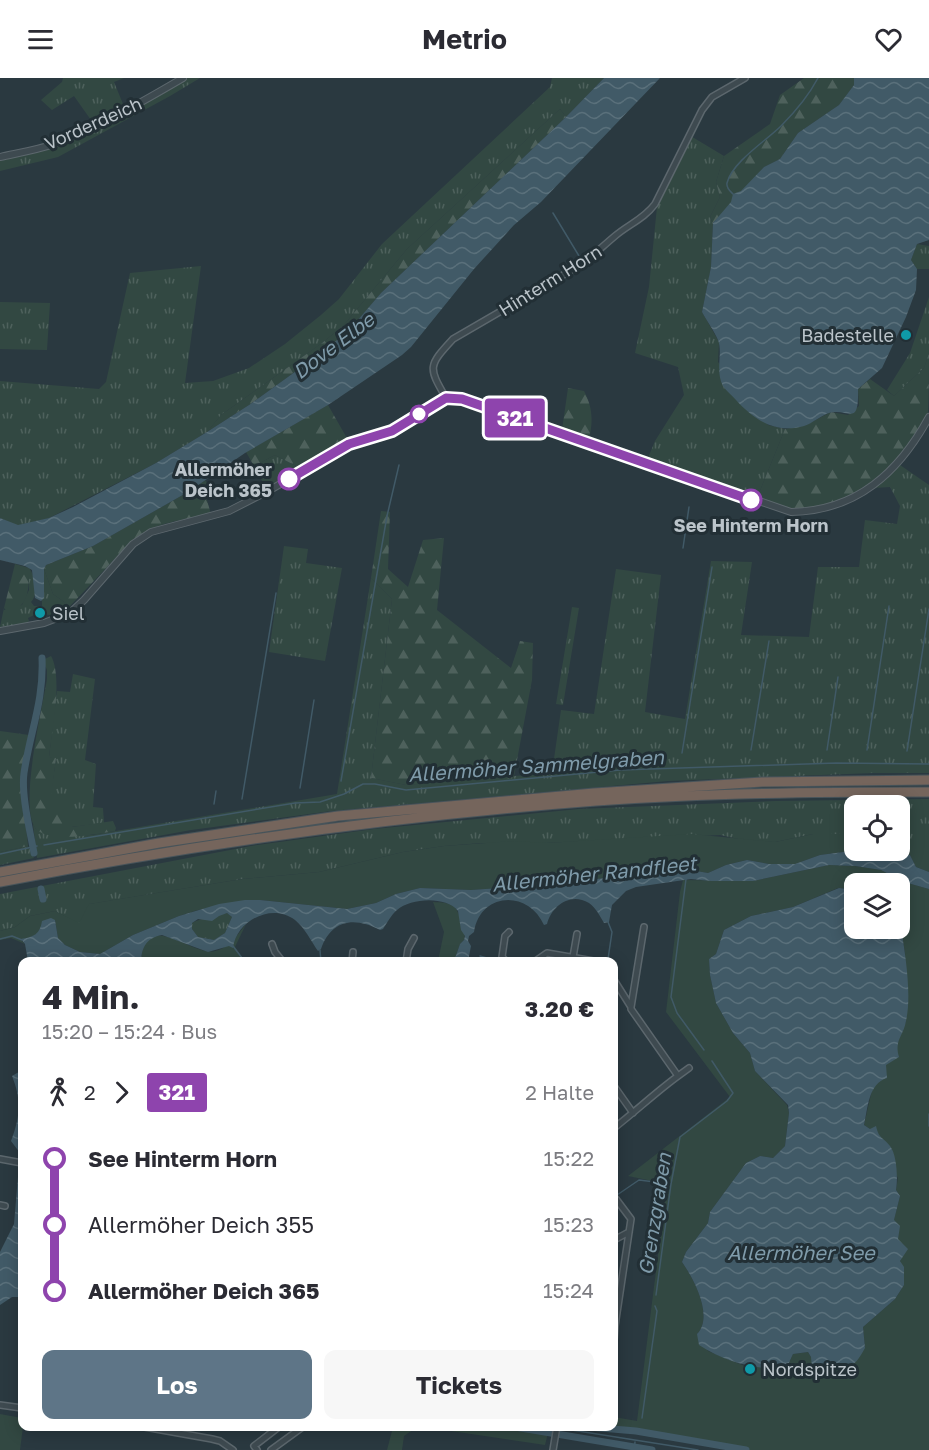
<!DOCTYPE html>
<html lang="de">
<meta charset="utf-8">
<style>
:root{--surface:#fff;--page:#f7f7f7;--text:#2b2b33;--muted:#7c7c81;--accent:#5e7587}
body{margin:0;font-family:"Golos Text",sans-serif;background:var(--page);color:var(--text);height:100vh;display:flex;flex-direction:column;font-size:22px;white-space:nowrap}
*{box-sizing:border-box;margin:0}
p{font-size:20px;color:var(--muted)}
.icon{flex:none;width:33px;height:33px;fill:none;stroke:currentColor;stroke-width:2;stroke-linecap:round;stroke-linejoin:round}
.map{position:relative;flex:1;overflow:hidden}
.side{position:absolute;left:18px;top:879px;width:600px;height:474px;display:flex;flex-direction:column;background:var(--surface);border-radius:12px;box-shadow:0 3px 15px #0003}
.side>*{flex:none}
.badge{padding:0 12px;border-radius:4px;font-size:21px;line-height:39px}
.buttons{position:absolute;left:844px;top:717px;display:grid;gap:12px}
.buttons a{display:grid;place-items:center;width:66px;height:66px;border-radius:12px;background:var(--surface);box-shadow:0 3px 15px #0003;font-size:30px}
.map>.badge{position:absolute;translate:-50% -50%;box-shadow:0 0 0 3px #fff}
.legs{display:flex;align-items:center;gap:9px;height:66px;padding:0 24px;font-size:20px}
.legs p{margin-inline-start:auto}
.headline{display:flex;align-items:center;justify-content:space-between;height:102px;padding:0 24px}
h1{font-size:33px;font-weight:700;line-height:45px}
.button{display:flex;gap:12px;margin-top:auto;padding:12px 24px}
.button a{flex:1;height:69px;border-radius:12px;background:var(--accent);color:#fff;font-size:24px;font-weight:700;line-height:69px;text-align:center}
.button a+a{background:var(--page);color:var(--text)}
ul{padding:0 24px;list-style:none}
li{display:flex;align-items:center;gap:21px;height:66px;font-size:22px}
li i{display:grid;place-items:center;width:9px;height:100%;margin:0 8px;background:currentColor}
li i::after{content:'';width:15px;height:15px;margin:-8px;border:4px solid;border-radius:50%;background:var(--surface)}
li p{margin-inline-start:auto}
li:first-child i{background:linear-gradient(#0000 50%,currentColor 0)}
li:last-child i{background:linear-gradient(currentColor 50%,#0000 0)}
header{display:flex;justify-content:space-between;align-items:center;height:78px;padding:0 24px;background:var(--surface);font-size:27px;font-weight:700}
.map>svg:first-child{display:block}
</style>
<header><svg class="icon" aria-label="menu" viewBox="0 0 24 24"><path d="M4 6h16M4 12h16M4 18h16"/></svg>Metrio<svg class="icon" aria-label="heart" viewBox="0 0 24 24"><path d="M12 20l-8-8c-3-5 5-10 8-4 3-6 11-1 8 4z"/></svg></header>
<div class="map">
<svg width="929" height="1372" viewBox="0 0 929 1372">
<defs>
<pattern id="grass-tufts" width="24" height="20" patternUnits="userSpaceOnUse" patternTransform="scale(1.5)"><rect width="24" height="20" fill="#324842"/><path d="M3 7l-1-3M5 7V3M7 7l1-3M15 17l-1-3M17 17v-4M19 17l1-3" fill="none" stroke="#4e615c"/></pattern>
<pattern id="forest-firs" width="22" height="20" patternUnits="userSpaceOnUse" patternTransform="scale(1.5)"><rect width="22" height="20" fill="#324842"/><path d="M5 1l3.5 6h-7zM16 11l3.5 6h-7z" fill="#4e615c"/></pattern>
<pattern id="water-waves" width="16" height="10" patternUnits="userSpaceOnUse" patternTransform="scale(1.5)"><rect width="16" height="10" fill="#415a67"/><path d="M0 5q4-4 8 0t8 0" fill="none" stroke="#5a707b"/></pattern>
</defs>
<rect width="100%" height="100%" fill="#2a3940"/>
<path fill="url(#grass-tufts)" d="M63 0H124L114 4 123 26 91 42 74 18 52 32 41 22 62 4Z
M188 0H200L170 18 58 79 0 93V83L58 68 138 30Z
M552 0H604L566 39 560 31 407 171 343 248 322 265 221 337 207 354 156 385 49 440 18 448 0 440V303L99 311 106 304 130 195 201 188 185 305 213 303 249 290 285 266 321 237 339 221 382 166 550 9Z
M689 57 724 78 716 104 720 119 710 139 713 145 711 189 702 234 719 264 718 284 768 347 785 351 757 420 744 412 724 408 648 380 655 363 684 317 678 289 635 275 649 209 657 129Z
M917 166 929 168V191H917L911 182Z
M929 219V275L924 290 894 318 887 312 910 275Z
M0 224 50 225 47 272 0 271Z
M275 377 300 390 266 410 254 388Z
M900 387 929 407V695H873L668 703 331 733 191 752 37 780 33 746 36 751 62 758 92 757 337 716 371 500 392 521 371 700 406 707 552 695 561 632 594 636 616 491 661 497 645 634 685 641 711 483 752 484 741 557 809 559 818 489H859L865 442 897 446 900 428 890 409 873 410Z
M284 468 308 471 306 485 342 490 325 583 269 574Z
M29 490C36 499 38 517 31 524L34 528H42V520L44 519V491L53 516 70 528 57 538 43 536 42 532H37L36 536 28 540 29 543 26 545 0 549 4 530V532L22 527 29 512Z
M572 529 579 530 563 627 556 626Z
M73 596 95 601 85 682 96 686 93 729 103 730 104 745 71 749 49 729 56 681 49 679 57 613 70 614Z
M929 721V761H900V728H855V756H813L775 764 748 763 720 757 546 765H482L444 768 403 774 319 794 242 801 90 826 79 846 55 833 30 838 15 849 0 853V816L251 768 374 751 579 731 776 723Z
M28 768 34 780 0 787V774Z
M227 835 232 839 225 855 214 862 198 859 192 851V845C201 840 217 838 227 835Z"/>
<path fill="url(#forest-firs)" d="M804 0H854V7L839 27 798 55 780 81 764 89 713 145 710 139 720 119 716 104 724 78 770 46 780 17Z
M560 31 566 39 381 215 351 250 328 270 249 327 207 354 221 337 322 265 343 248 407 171Z
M929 275C929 289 929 324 928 335 906 388 847 437 788 431 778 430 767 424 757 420L785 351 806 347 831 334 848 337 859 328 858 311 870 301 894 318 924 290Z
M568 310 584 313C593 330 593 343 589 362L562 352Z
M328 327 348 362 300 390 275 377 254 388 246 374Z
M205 402 207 405 204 412 211 436C184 442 153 444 132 463L70 528 53 516 44 491 46 487 93 468 188 414Z
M381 433 390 434 388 491 408 509 423 462 444 460 437 532 511 590 520 563 533 565 532 602 514 698 406 707 371 700 392 521 371 500Z
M15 486 29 490C29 508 30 530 8 534L4 530Z
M51 578C63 599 52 654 49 679L56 680 50 729 74 733 72 749 113 743 116 750 115 753C96 756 53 765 37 752 17 734 43 628 47 601V592L43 582Z
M0 653 29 657 21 699 28 768 0 774Z"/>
<path fill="#324842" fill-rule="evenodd" d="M692 756 775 764 813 756H855V772H900V761H929V794L916 789 910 777 851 773 820 777 795 786H769L747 782 726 787 708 795 673 789 605 800 544 807 471 812 420 810 396 816 376 825 347 831 260 822 198 832 179 838 133 857 100 876 80 874 65 867 58 860 55 842 42 845C41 857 32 859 21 862L25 866 11 860 0 862V853L15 849 30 838 55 833 79 845 89 826 242 801 319 794 403 774 444 768 514 763 546 765Z
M829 787 855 788 881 792 904 804 929 811V1372H746L636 1353 577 1349 614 1348V1339L637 1343 667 1106 628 1098 730 1019 666 934 680 814 683 802 753 803ZM855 806H900V847L905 875 906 943 896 968 872 1012 864 1047 870 1051 898 1100 896 1112 900 1118 894 1142 904 1207 895 1221 863 1249 865 1270 811 1279 808 1274 793 1276 787 1289H747L708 1273 697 1256C714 1239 694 1201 682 1184L686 1174 708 1145 710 1134 746 1085 760 1078 773 1080 785 1068 789 1035 787 1027 755 993 750 975 733 955 716 925 710 897 709 881 716 876 724 852 751 838 793 829 838 810 855 812Z
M433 824C451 825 456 825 461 843 463 850 466 855 464 862L460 866 454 883H438L444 854Z
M246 846 235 869 245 883 221 882 218 884H141C144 828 192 879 215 873 231 869 236 858 246 846Z
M0 1336 22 1340 23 1349 20 1372H0Z
M393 1349H417L404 1358 402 1372H387Z
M424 1349H509L548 1355 545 1367Z"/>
<path fill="url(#water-waves)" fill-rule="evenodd" d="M604 0H660L541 124 514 147 474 191 411 269 402 277 328 327 245 375 188 414 93 468 46 487 44 491V520L41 523 35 520 32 492 25 488 0 482V440L18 447 49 440 73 429 156 385 207 354 249 327 328 270 351 250 381 215 566 39Z
M854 0H929V162L917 166 911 182 917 191 916 212 906 239 882 290 858 311C859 351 848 329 829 335 820 338 813 345 804 348 776 356 754 342 736 322 732 317 726 313 723 308 715 294 723 274 718 262 714 253 707 243 702 234L711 189 713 145 731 124 733 116 741 113 764 89 780 81 798 55 839 27 854 7Z
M851 773 910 777 916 789 929 794V811L904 804 881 792 855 788 829 787 753 803H711L691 801 636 809 626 813 612 827 609 844 604 845C600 838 596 830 589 825 570 814 552 828 547 846L544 847C528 811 480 814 474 854L469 858 468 863 471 868 468 883H454L460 866 464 862 465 858 461 852 458 833C446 818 411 820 397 832 391 837 387 845 383 851L380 852C354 838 331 842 321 871L318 873C311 863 305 850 295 842 272 824 236 843 233 870L229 868 208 874 162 857C147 860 142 868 141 883H28L25 866 21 861C34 859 40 856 42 843L51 840 55 842 58 860 65 867 80 874 100 876 133 857 179 838 219 826 245 822H260L347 831 376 825 396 816 420 810 471 812 544 807 605 800 673 789 708 795 726 787 747 782 769 786H795L820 777ZM227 835 232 839 225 855 214 862 198 859 192 851V845L198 841 212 843 219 838Z
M839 810 855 812V850H900V847L901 849C905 876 912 916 906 943 903 959 894 962 899 979L886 987 887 1000C868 1006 868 1030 864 1047L870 1051 876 1048C879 1061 882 1058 890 1068 897 1077 898 1101 896 1112L900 1118 894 1142 900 1148 898 1161 908 1171 900 1183 904 1189V1207L895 1221 863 1249 865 1270C862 1275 858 1283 853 1286 841 1294 825 1293 812 1290L811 1279 808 1274 793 1276 787 1289 782 1292C750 1289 727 1285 699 1267L697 1256C714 1239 694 1201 682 1184L686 1174 708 1145 710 1134 746 1085 760 1078 773 1080 785 1068 789 1035 788 1027 755 993 750 975 733 955 716 925 710 897 709 881 716 876 724 852 751 838 793 829Z
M22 992V1153L18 1181 22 1192V1219H12L0 1227V1174L14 1146 20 1075 11 1063C20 1039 22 1023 12 998Z"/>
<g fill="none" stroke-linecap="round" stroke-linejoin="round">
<path stroke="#415a67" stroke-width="1.5" d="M733 116C730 113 726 110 727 105 732 84 767 62 781 48 795 34 809 17 818 0
M553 135 579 178
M683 470 689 429
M751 672 769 563
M827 672 838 599
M867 672 889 528
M907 673 929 531
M682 675 712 489
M341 703 387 438 399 387
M300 710 314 622
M242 721 276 515
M214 726 216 713
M44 767 295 725 320 724 344 716 363 706H375L406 712 620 692 836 685 929 686
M0 776 37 768
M686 801 671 919 677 935 704 972
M608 844 612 854 608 881
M0 861 12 858 22 862
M233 868 245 884
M320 872 321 884
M480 878 500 884
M929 1036V1048
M617 1117 639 1102 671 1106
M656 1217 671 1106 680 1059 727 1023 733 1015 712 983
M642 1340 657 1233 655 1228
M549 1348 554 1349
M559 1350 698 1372
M634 1372 635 1364"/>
<path stroke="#415a67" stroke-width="7" d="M34 775C30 753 21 716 24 695 30 654 44 623 42 580
M41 811 43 821
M509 1348 652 1372
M577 1348 636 1353 746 1372"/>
<defs>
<path id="minor" d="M446 320C428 289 428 288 453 261L582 186C595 176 603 168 615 158 629 146 644 141 655 126L702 32 712 19 745 0
M272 866 275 874 283 884
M573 879 577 856
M352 884 353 874
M406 884 408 871 414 860
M507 884 502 879 505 858 509 854
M534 884 547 875 599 884
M614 902 631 929V931L678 998C656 1014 636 1033 614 1050
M631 929 644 849
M678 998 689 990
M614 1008 633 1035
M0 1081 22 1085
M0 1127 5 1128
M614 1162 629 1154
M614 1248H615L631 1141 616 1121
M614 1262 615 1248
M22 1291V1300
M0 1327 22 1330
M139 1348 212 1361 220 1363 233 1372
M257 1372 254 1368 280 1348
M271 1372 304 1348
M553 1372 557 1348"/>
<path id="tertiary" d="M0 79C18 75 37 72 54 66 99 49 142 24 183 0
M0 553 44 545 70 535 84 522 133 466 151 454 229 433 270 412 349 366 392 353 446 320 462 321 791 434C857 433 899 394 929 339"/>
<path id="motorway" d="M0 794 159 765 338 738 594 715 762 704 929 702
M0 804C197 766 396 738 596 723 707 715 818 714 929 714"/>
</defs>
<use href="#minor" stroke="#5c676d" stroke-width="8"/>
<use href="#tertiary" stroke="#5c676d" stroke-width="8"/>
<use href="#motorway" stroke="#48545a" stroke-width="11"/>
<use href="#minor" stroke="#3e4a50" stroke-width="5"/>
<use href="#tertiary" stroke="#3e4a50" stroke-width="6"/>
<use href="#motorway" stroke="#75655c" stroke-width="9"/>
</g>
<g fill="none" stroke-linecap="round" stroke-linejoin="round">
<defs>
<path id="line-1" d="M289 401 349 366 392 353 446 320 462 321 751 422"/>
</defs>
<use href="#line-1" stroke="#fff" stroke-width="14"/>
<use href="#line-1" stroke="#8e44ad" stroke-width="9"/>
</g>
<g fill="#0f9aa8" stroke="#222f35" stroke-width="2">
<circle cx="906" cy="257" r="6"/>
<circle cx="40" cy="535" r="6"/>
<circle cx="750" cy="1291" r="6"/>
</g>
<g fill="#fff" stroke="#8e44ad" stroke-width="3">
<circle cx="419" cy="336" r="8"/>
<circle cx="289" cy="401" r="10"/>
<circle cx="751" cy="422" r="10"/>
</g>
<g text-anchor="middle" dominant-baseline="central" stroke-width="6" stroke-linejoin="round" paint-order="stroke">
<g font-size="18" fill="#bbc4ca" stroke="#222f35">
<text transform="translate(93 45) rotate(-24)">Vorderdeich</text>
<text transform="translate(550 202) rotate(-32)">Hinterm Horn</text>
</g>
<g font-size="18" fill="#bbc4ca" stroke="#222f35" text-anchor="start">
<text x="894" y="257" text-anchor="end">Badestelle</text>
<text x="52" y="535">Siel</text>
<text x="762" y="1291">Nordspitze</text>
</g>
<g font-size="18" font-weight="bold" fill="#bbc4ca" stroke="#222f35" text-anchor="end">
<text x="272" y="391">Allermöher<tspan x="272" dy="21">Deich 365</tspan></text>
<text x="751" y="447" text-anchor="middle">See Hinterm Horn</text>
</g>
<g font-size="20" font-style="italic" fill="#7f9baa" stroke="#222f35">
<text transform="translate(333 267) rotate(-37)">Dove Elbe</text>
<text transform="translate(536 687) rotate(-4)">Allermöher Sammelgraben</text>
<text transform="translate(594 795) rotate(-6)">Allermöher Randfleet</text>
<text transform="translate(654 1136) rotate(-81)">Grenzgraben</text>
<text x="801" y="1174">Allermöher See</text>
</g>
</g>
</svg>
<div class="buttons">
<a><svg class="icon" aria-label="locate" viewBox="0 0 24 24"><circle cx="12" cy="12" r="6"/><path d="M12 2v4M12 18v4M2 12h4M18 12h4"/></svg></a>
<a><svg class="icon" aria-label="layers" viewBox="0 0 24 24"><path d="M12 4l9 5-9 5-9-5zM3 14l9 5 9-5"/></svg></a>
</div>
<b class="badge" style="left:515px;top:340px;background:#8e44ad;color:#fff">321</b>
<section class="side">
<div class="headline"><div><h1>4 Min.</h1><p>15:20 – 15:24 · Bus</p></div><b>3.20 €</b></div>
<div class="legs"><svg class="icon" aria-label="walk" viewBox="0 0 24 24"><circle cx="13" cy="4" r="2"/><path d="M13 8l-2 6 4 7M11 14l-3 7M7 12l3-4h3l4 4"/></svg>2<svg class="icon" aria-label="forward" viewBox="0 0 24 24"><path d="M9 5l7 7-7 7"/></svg><b class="badge" style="background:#8e44ad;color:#fff">321</b><p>2 Halte</p></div>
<ul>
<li><i style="color:#8e44ad"></i><b>See Hinterm Horn</b><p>15:22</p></li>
<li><i style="color:#8e44ad"></i><span>Allermöher Deich 355</span><p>15:23</p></li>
<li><i style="color:#8e44ad"></i><b>Allermöher Deich 365</b><p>15:24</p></li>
</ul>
<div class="button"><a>Los</a><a>Tickets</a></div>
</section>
</div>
